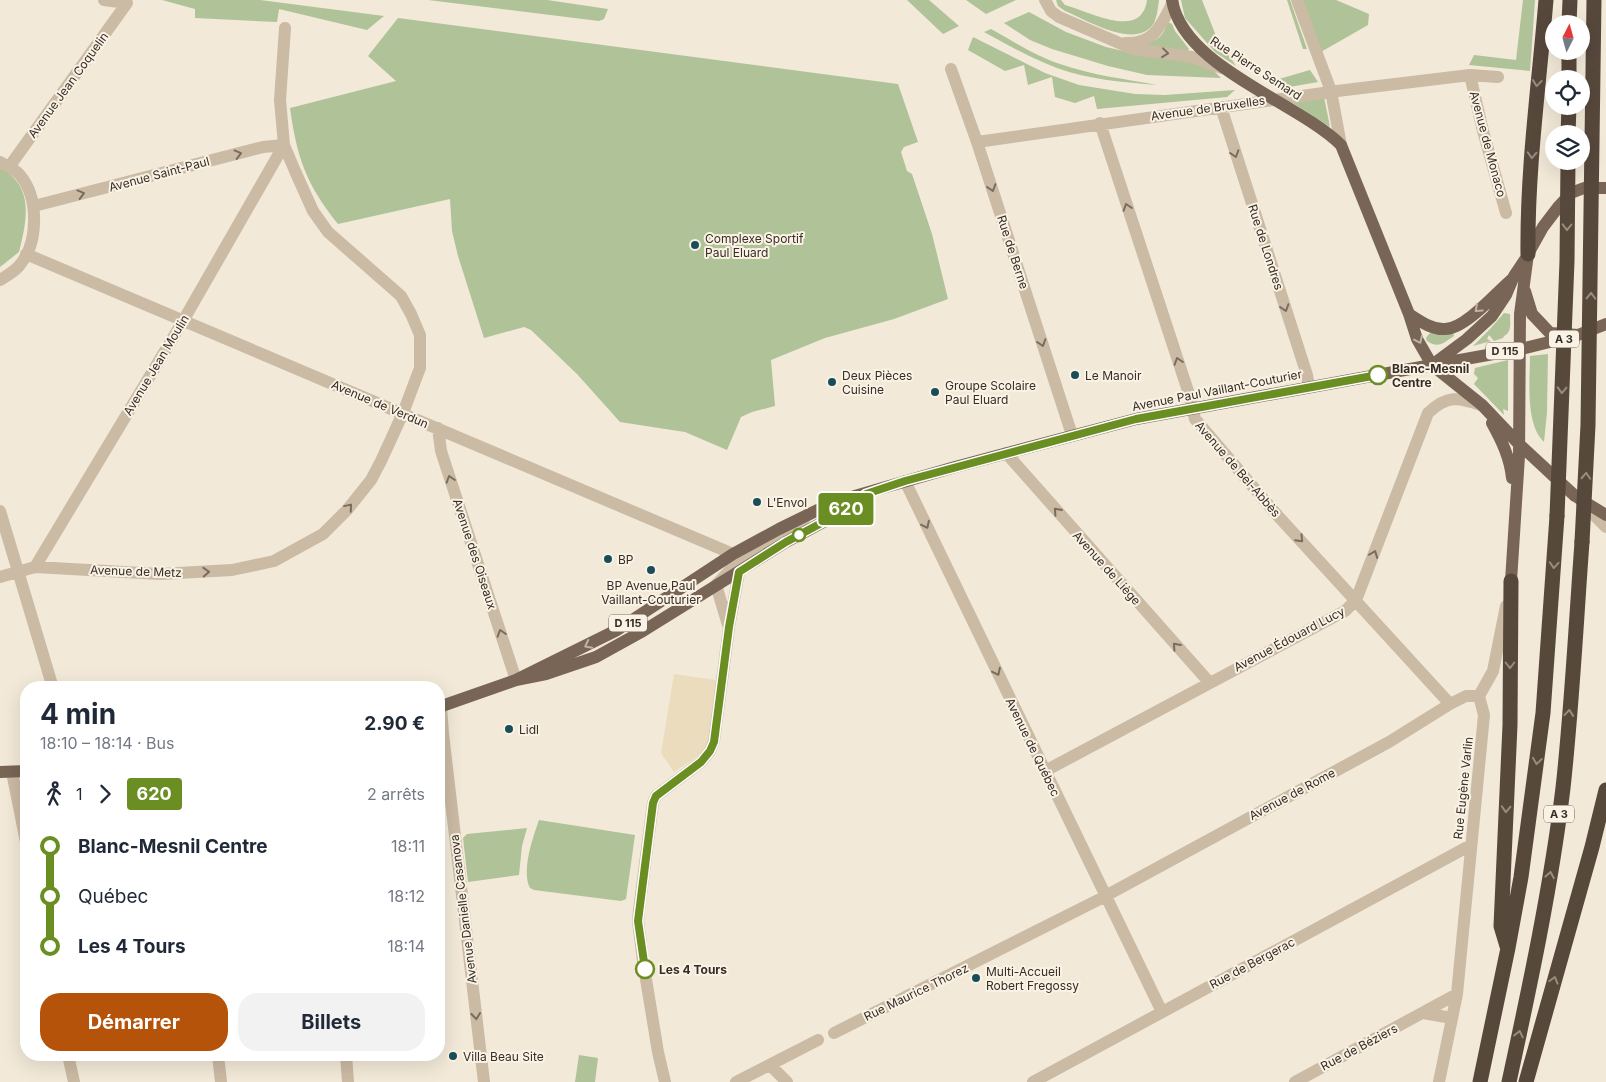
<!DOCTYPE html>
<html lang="fr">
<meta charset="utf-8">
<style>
:root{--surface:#fff;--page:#f2f2f3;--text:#1f2937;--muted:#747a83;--accent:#b45309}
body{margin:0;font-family:Inter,sans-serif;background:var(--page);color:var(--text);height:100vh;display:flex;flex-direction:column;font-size:19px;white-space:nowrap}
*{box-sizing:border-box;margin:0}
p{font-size:16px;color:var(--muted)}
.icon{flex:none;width:28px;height:28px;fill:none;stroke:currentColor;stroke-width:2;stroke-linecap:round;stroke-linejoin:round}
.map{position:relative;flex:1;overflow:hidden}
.drawer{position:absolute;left:20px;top:681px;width:425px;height:380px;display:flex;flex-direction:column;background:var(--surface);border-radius:20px;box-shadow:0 5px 20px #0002}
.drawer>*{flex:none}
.badge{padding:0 10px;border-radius:4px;font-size:18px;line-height:32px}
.needle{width:32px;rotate:6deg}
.controls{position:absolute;left:1545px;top:15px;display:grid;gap:10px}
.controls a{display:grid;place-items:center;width:45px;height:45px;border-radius:50%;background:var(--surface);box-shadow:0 5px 20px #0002;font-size:25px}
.map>.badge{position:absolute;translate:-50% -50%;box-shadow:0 0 0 2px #fff}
.legs{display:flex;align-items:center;gap:8px;height:55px;padding:0 20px;font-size:16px}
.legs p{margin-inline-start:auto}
.summary{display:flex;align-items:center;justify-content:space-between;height:85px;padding:0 20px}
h1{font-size:28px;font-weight:700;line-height:38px}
.action{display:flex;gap:10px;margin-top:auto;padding:10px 20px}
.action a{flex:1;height:58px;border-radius:20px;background:var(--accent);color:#fff;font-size:20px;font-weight:700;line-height:58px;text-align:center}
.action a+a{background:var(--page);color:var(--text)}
ul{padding:0 20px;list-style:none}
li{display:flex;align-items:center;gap:18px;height:50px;font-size:19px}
li i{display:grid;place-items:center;width:8px;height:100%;margin:0 6px;background:currentColor}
li i::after{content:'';width:12px;height:12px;margin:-6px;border:4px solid;border-radius:50%;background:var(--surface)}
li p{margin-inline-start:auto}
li:first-child i{background:linear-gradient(#0000 50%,currentColor 0)}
li:last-child i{background:linear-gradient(currentColor 50%,#0000 0)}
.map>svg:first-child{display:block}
</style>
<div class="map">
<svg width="1606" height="1082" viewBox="0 0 1606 1082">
<rect width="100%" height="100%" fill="#f2e9d8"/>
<path fill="#afc298" d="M162 0H260L384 16 367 30 279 9 277 22 195 18V9Z
M428 0H547L608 9 604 19 599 21Z
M907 0H929L959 26 943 34Z
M966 0H1016L986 14Z
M1056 0H1061L1065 5 1071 7C1094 14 1142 39 1147 0H1159C1158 7 1157 17 1154 23 1137 51 1087 20 1065 11L1058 6Z
M1181 0H1202L1216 36 1236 66 1215 52 1185 18Z
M1287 0H1290L1307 49H1303Z
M1303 0H1336L1369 14 1368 25 1319 53Z
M1523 0H1535L1530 71 1469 65 1474 55 1516 60Z
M1029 12 1066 32 1106 47 1132 53 1190 62 1212 69 1221 78 1147 75 1108 66 1052 49 1030 40 1004 23Z
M398 18 898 84 918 142 904 147 901 152 907 171 912 174 932 234 948 299 894 319 825 338 771 360 775 406 752 412 741 417 727 450 685 432 620 422 577 374 531 330 524 327 484 338 458 256 452 231 450 199 338 224C306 184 297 158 290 108L396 81 368 56Z
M1168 22 1172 24 1175 31 1189 49 1187 52 1137 45C1156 40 1161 41 1168 22Z
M991 29C1013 41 1035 56 1060 64 1091 75 1125 79 1157 85 1124 82 1089 80 1057 68 1032 59 1008 45 984 32Z
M973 37 1045 73 1079 85 1135 94 1165 95 1235 90 1227 97 1097 109 1094 96 1075 103 1055 97 1052 77 1028 85 1024 65 1005 71 968 50Z
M1310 70 1318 82 1278 89 1272 81Z
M1324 97 1330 127 1291 102Z
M0 168C6 169 8 173 13 177 33 197 25 227 19 252L0 267Z
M1504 313 1510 314C1510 322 1512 333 1504 336L1503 338 1494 341 1489 335 1487 339 1491 341 1473 346 1490 329Z
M1433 332H1453L1454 336C1443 343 1439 349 1427 341L1426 338 1429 334Z
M1548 354 1547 412 1544 442C1525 424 1530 380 1530 356Z
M1508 360V411L1503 409 1504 415 1474 384 1478 378 1474 374 1475 368Z
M539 820 635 835 626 899 621 901 534 890 530 888C521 871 533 837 539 820Z
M527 828 522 846 519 875 468 882 463 838 467 834Z
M579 1055 598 1058 595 1082H575Z"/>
<path fill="#ebdcbe" d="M674 674 716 680 708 740 705 748 697 757 674 772 661 753Z"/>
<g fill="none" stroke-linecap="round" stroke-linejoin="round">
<path stroke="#cbbaa4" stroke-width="12" d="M1045 0 1051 11 1059 17 1133 49 1192 57 1222 68
M1297 0 1331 91 1341 145
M1125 43C1155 44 1161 25 1173 2
M951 69 977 142 1072 435
M1470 75 1483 131 1506 213
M1221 107 1307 375 1309 387
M1100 123 1189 394 1195 419 1278 516 1450 704
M977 142 1337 91 1470 75 1498 77
M0 162C7 166 15 169 20 175 39 198 39 243 19 266 14 272 6 276 0 280
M9 167 127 3 104 0
M34 206 263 147 284 145
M26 254 733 554 739 572 729 627 714 741 710 751 701 762 656 796 653 803 639 910 638 921 643 961 658 1052 665 1082
M438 428 441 451 516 680
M1006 453 1209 682
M905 481 1162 1012
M1582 503 1606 527
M0 511 53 688
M35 567 183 321 284 145
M0 577 35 567 160 574 232 570 274 561 323 534 347 510 371 480 381 461 403 413 420 368V335L411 314 401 296 328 232 313 211 295 171 284 145 280 100 285 28
M728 625 716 585 736 564 798 527 807 515
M441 706 443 734 484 1082
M1045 771 1345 611 1356 600 1428 413C1447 395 1458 397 1481 405
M12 772 26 842
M1423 1013 1452 1018
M834 1033 1098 900 1389 742 1450 704 1466 696H1479
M68 1055 74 1082
M218 1055 221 1082
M346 1055 348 1082
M771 1066 787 1082
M736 1082 818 1040
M1033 1082 1471 845
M1295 1082 1457 994
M1439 1082 1457 994 1484 715 1479 696 1493 671 1506 606"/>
<path stroke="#796556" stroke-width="12" d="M1172 0C1183 67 1296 101 1341 145L1409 314 1417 339 1432 365 1482 405 1519 444 1575 496 1606 515
M1525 291 1532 314 1550 333 1578 335 1606 324
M1409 314C1420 321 1432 330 1445 329 1465 329 1496 293 1511 280
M1436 362 1467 339 1492 316 1506 295 1514 276 1526 258
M1492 423C1502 441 1510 458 1512 478
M1511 581 1519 456 1520 314 1528 254 1543 227 1559 206 1571 193 1584 188H1606
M516 680 617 630 733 554 779 529 834 502 955 467 1136 419 1432 365 1521 349 1578 335
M439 707 516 680 546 674 596 657 643 631 786 542 842 512 860 498
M0 772 26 771"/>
<path stroke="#57483c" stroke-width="15" d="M1569 24 1570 0
M1569 79V51
M1568 134 1569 106
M1528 254C1527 169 1539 85 1546 0
M1507 946 1501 926 1510 725 1511 581
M1480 1082 1508 948 1521 877 1543 713 1557 516
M1509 1082C1530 985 1551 887 1563 788 1572 706 1576 624 1582 542
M1526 1082 1592 847 1606 790"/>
<path stroke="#57483c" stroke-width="15" d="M1557 516 1567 261 1568 161
M1582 542 1588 425 1594 0"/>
</g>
<defs><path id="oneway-chevron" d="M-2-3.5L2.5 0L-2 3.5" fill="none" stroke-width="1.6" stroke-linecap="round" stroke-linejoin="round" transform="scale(1.25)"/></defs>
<g stroke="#796c5f">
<use href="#oneway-chevron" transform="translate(1165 53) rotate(6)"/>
<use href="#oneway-chevron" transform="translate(238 154) rotate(-15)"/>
<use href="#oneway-chevron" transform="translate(1235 154) rotate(72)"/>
<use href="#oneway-chevron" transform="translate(992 188) rotate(72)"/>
<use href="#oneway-chevron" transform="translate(81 194) rotate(-15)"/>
<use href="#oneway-chevron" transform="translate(1127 207) rotate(-108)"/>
<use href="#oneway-chevron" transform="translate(1285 308) rotate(72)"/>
<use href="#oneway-chevron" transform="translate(1042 343) rotate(72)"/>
<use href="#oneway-chevron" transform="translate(1178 361) rotate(-108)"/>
<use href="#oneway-chevron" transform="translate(450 479) rotate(-108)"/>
<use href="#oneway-chevron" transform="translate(349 507) rotate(-50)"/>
<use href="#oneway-chevron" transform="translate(1057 511) rotate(-132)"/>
<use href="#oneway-chevron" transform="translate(926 525) rotate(64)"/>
<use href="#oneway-chevron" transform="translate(1300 539) rotate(47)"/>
<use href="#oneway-chevron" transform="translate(1374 554) rotate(-69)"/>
<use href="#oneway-chevron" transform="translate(206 572) rotate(-3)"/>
<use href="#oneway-chevron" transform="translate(501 633) rotate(-108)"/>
<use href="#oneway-chevron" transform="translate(1176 646) rotate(-132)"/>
<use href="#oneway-chevron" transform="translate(997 672) rotate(64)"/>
<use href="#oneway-chevron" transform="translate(476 1016) rotate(83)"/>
</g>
<g stroke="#988c7f">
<use href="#oneway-chevron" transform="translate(1537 83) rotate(96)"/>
<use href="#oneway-chevron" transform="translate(1532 155) rotate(93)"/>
<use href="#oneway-chevron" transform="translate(1567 227) rotate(91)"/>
<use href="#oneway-chevron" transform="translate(1591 296) rotate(-89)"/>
<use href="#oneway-chevron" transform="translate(1562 390) rotate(92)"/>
<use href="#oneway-chevron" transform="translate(1586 476) rotate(-87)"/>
<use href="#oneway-chevron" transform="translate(1554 565) rotate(94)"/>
<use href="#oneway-chevron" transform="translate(1510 665) rotate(90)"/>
<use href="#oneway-chevron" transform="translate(1569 713) rotate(-85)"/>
<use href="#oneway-chevron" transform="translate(1537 761) rotate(98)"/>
<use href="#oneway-chevron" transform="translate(1506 809) rotate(93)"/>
<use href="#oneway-chevron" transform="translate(1550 875) rotate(-80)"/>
<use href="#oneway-chevron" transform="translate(1554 980) rotate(-74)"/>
<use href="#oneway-chevron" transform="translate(1519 1034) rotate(-78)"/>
</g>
<g stroke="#c0b3a4">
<use href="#oneway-chevron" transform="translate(1478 309) rotate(138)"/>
<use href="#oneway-chevron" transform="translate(1419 340) rotate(65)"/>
<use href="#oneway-chevron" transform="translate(588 645) rotate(153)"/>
</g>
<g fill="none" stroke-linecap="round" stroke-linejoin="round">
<defs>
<path id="line-1" d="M645 969 638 921 653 803 656 796 701 762 710 751 714 742 729 627 739 572 786 542 842 512 866 494 905 481 1136 419 1378 375"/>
</defs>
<use href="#line-1" stroke="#fff" stroke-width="11"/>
<use href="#line-1" stroke="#6b8e23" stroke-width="8"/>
</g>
<g fill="#194e59" stroke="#faf2e4" stroke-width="2">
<circle cx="695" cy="245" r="5"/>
<circle cx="1075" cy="375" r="5"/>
<circle cx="832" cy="382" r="5"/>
<circle cx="935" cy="392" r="5"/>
<circle cx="757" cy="502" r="5"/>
<circle cx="608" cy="559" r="5"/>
<circle cx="651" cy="570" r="5"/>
<circle cx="509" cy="729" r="5"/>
<circle cx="976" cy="978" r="5"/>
<circle cx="453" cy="1056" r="5"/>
</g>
<g fill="#fff" stroke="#6b8e23" stroke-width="2.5">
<circle cx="1378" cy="375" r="9"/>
<circle cx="799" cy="535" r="6"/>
<circle cx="645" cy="969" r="9"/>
</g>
<g text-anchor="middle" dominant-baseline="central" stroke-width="4" stroke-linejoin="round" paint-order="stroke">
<g fill="#faf2e4" stroke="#71685f" stroke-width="1">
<rect x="1549" y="330.5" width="30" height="17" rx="4"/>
<rect x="1486" y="342.5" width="38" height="17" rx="4"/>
<rect x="609" y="614.5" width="38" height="17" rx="4"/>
<rect x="1544" y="805.5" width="30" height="17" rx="4"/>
</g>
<g font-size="11" font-weight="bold" fill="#362d26">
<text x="1564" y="339">A 3</text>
<text x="1505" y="351">D 115</text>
<text x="628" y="623">D 115</text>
<text x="1559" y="814">A 3</text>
</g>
<g font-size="12" fill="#362d26" stroke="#faf2e4">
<text transform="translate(1256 68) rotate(33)">Rue Pierre Semard</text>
<text transform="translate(68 85) rotate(-54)">Avenue Jean Coquelin</text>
<text transform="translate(1208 108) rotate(-8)">Avenue de Bruxelles</text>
<text transform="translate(1488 144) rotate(75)">Avenue de Monaco</text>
<text transform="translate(159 174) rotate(-15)">Avenue Saint-Paul</text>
<text transform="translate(1266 247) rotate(72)">Rue de Londres</text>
<text transform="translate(1013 252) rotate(72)">Rue de Berne</text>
<text transform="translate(156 365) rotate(-59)">Avenue Jean Moulin</text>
<text transform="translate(1217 390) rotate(-11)">Avenue Paul Vaillant-Couturier</text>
<text transform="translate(380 404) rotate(23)">Avenue de Verdun</text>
<text transform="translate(1238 469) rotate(49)">Avenue de Bel-Abbès</text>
<text transform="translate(475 554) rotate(72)">Avenue des Oiseaux</text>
<text transform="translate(1107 568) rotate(48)">Avenue de Liège</text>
<text transform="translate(136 571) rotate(2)">Avenue de Metz</text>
<text transform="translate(1289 639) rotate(-28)">Avenue Édouard Lucy</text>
<text transform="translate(1033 747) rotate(64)">Avenue de Québec</text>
<text transform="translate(1463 788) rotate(-84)">Rue Eugène Varlin</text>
<text transform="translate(1292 794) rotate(-28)">Avenue de Rome</text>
<text transform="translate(463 909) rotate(-97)">Avenue Danielle Casanova</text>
<text transform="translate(1252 963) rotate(-28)">Rue de Bergerac</text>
<text transform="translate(916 992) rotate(-26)">Rue Maurice Thorez</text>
<text transform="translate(1359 1047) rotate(-28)">Rue de Béziers</text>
</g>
<g font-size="12" fill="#362d26" stroke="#faf2e4" text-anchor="start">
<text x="705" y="238">Complexe Sportif<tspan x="705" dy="14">Paul Eluard</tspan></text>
<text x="842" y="375">Deux Pièces<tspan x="842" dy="14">Cuisine</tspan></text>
<text x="1085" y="375">Le Manoir</text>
<text x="945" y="385">Groupe Scolaire<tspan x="945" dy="14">Paul Eluard</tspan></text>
<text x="767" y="502">L'Envol</text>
<text x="618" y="559">BP</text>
<text x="651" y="585" text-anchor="middle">BP Avenue Paul<tspan x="651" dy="14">Vaillant-Couturier</tspan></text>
<text x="519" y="729">Lidl</text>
<text x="986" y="971">Multi-Accueil<tspan x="986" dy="14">Robert Fregossy</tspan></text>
<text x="463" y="1056">Villa Beau Site</text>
</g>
<g font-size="12" font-weight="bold" fill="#362d26" stroke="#faf2e4" text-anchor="start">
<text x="1392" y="368">Blanc-Mesnil<tspan x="1392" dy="14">Centre</tspan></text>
<text x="659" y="969">Les 4 Tours</text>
</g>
</g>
</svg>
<div class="controls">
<a><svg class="needle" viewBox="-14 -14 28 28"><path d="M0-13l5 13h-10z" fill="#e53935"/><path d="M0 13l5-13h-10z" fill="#747a83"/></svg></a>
<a><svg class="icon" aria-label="locate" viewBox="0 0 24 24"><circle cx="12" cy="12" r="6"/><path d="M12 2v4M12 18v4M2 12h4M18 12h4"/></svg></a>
<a><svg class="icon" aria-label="layers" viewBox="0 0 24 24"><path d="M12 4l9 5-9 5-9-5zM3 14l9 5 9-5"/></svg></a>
</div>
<b class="badge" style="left:846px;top:509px;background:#6b8e23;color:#fff">620</b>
<section class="drawer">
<div class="summary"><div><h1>4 min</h1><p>18:10 – 18:14 · Bus</p></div><b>2.90 €</b></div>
<div class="legs"><svg class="icon" aria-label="walk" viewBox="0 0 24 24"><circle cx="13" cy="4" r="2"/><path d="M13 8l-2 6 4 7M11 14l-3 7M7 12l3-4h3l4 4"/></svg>1<svg class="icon" aria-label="forward" viewBox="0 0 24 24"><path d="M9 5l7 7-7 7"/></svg><b class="badge" style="background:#6b8e23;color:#fff">620</b><p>2 arrêts</p></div>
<ul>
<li><i style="color:#6b8e23"></i><b>Blanc-Mesnil Centre</b><p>18:11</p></li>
<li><i style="color:#6b8e23"></i><span>Québec</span><p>18:12</p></li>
<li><i style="color:#6b8e23"></i><b>Les 4 Tours</b><p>18:14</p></li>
</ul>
<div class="action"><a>Démarrer</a><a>Billets</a></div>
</section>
</div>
